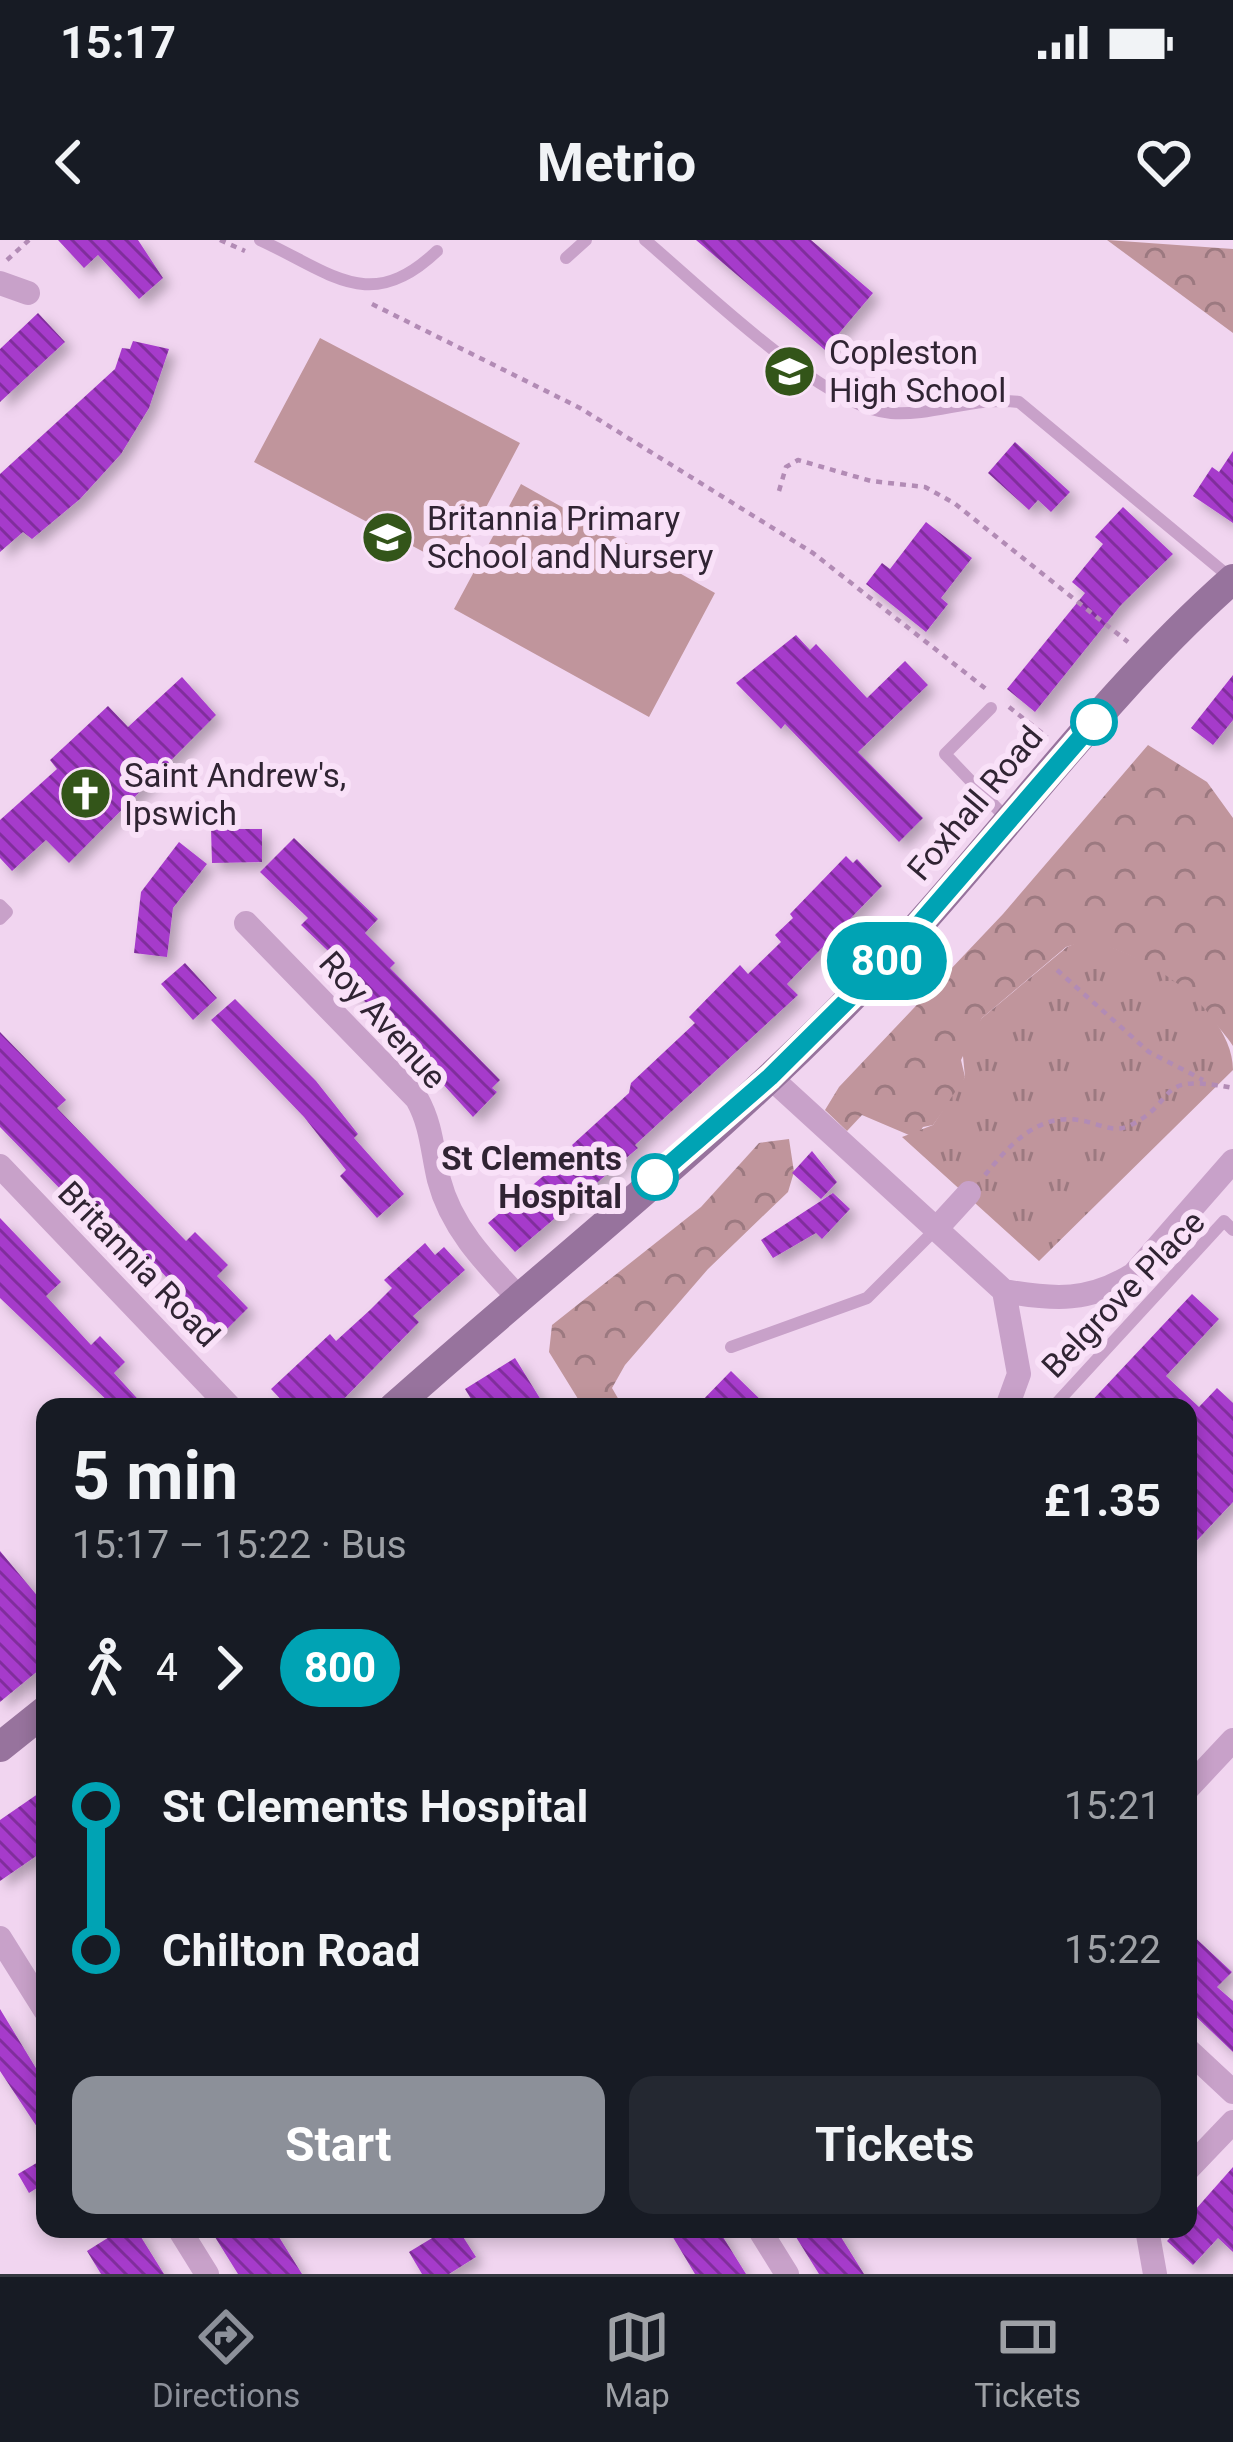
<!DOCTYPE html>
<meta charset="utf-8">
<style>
:root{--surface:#171b24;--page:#242831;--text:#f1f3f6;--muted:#9ea1a6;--line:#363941;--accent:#8c9099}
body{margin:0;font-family:Roboto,sans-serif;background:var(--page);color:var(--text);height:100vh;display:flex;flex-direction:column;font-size:45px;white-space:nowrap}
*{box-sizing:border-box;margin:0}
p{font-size:39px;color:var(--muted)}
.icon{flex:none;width:66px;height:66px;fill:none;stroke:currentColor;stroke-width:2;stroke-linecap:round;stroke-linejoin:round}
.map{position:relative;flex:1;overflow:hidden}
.drawer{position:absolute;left:36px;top:1158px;width:1161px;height:840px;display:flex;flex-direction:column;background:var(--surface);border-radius:24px;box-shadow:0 6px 18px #0003}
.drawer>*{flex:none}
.badge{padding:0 24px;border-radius:39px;font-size:42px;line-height:78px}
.map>.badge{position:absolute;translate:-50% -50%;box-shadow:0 0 0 6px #fff}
.legs{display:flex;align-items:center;gap:18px;height:132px;padding:0 36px;font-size:39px}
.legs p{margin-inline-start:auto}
.overview{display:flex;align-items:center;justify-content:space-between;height:204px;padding:0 36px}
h1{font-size:66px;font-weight:700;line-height:90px}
.button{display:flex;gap:24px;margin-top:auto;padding:24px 36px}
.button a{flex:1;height:138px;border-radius:24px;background:var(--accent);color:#fff;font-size:48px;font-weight:700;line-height:138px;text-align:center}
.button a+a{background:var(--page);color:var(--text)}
ul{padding:0 36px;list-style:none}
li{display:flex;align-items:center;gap:42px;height:144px;font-size:45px}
li i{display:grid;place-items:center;width:18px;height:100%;margin:0 15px;background:currentColor}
li i::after{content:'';width:30px;height:30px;margin:-15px;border:9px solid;border-radius:50%;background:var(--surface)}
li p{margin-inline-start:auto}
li:first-child i{background:linear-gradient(#0000 50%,currentColor 0)}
li:last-child i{background:linear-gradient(currentColor 50%,#0000 0)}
.status{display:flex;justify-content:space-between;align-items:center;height:84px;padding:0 60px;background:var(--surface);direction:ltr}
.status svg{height:33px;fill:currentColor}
header{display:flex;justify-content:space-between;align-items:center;height:156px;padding:0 36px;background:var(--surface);font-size:54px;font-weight:700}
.tabs{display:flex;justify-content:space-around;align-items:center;height:168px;border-top:3px solid var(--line);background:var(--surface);font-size:33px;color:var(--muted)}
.tabs a{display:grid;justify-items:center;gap:6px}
.tabs .selected{color:var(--accent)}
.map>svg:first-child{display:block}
</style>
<div class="status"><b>15:17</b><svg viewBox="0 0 49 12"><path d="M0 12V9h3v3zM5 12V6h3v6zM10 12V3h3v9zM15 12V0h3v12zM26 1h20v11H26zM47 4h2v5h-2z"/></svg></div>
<header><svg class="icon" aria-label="back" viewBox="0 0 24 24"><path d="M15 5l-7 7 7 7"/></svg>Metrio<svg class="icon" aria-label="heart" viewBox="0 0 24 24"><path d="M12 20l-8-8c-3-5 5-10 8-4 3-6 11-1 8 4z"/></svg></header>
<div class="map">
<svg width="1233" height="2034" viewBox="0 0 1233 2034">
<defs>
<pattern id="forest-crowns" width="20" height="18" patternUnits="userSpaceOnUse" patternTransform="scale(3)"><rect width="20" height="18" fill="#c0959c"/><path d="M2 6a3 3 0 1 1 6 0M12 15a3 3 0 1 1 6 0" fill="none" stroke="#9c7980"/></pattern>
<pattern id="park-tufts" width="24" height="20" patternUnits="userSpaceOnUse" patternTransform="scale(3)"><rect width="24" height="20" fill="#c0959c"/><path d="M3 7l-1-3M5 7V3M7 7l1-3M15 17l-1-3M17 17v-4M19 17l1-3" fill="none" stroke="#9c7980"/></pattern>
<pattern id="building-back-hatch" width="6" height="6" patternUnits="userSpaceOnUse" patternTransform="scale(3)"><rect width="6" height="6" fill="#a63acb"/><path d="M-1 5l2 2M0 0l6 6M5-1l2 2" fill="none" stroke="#802e9c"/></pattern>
<filter id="shadow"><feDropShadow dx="7" dy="7" stdDeviation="6" flood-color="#0004"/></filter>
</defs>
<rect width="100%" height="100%" fill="#f1d5f0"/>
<path fill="url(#forest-crowns)" d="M1107 0 1233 9V93Z
M1148 505 1207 542 1233 578V806C1205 764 1119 686 1066 707L982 778 961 820 965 837 960 848 933 885 923 887 916 898 862 875 847 891 825 870 839 847 1003 674Z
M789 899 794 932 788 952 708 1029 625 1125 612 1148 623 1167H583L549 1112 552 1085 701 967 759 903Z"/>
<path fill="url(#park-tufts)" d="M1083 700C1140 708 1233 769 1233 830L1039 1021 902 897 933 885 965 837 962 806 982 778 1067 707Z"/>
<path fill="#c0959c" d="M320 98 520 203 454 328 254 222Z
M521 244 715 353 649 477 454 369Z"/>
<path fill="url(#building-back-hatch)" filter="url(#shadow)" d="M58 0H138L163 38 139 59 98 15 84 28Z
M696 0H811L873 53 825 110Z
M38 73 65 102 0 162V109Z
M133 101 169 109 149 168 121 214 80 259 32 299 23 292 0 312V234L115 129 122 108 130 109Z
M1015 202 1070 252 1051 272 1038 260 1029 270 988 233Z
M1233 211V283L1193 256 1212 227 1219 232Z
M1123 267 1173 314 1121 365 1035 472 1007 449 1085 353 1072 342 1103 304 1095 297Z
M926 282 972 318 941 358 948 364 926 392 866 344 882 323 890 329Z
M796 395 810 410 816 404 867 458 905 421 928 445 858 512 923 578 899 602 785 484 781 489 736 443Z
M1233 435V480L1213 505 1191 488Z
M182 437 216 475 69 623 46 600 12 631 0 618V580L57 529 50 520 108 466 128 487Z
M211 589H262V622L212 623Z
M294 598 378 679 365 693 395 723 390 728 500 840 492 848 497 852 473 877 378 773 340 740 349 731 301 685 308 678 260 632Z
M179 602 207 624 173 668 167 717 134 713 141 652Z
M846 616 853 623 857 619 882 646 787 744 798 755 635 905 638 908 515 1012 488 983 575 909 572 905 629 853 631 843 695 783 689 777 740 725 748 734 781 702 775 695 793 678 790 674Z
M185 723 217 758 193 780 161 744Z
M235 759 316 841 358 894 354 898 404 954 377 978 340 936 346 930 304 877 211 780Z
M0 792 66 860 57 868 186 1001 195 992 228 1025 217 1036 248 1068 220 1096 117 983 104 994 0 887Z
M812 911 837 942 821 959 792 933Z
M833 953 850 969 822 999 816 993 773 1018 761 1000Z
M0 978 61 1042 46 1056 91 1105 100 1096 125 1122 114 1133 145 1167H114L0 1058Z
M425 1003 435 1015 444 1007 465 1030 413 1076 419 1082 336 1167H288L271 1149 330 1094 336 1101 370 1070 392 1048 384 1040Z
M1192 1054 1219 1079 1166 1136 1199 1167 1217 1148 1233 1163V1262L1188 1310V1167H1086Z
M515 1118 541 1160 529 1167H476L465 1149Z
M731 1131 768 1167H696Z
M0 1311 45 1365V1425L0 1462Z
M45 1549V1610L0 1641V1580Z
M1188 1691 1232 1732 1217 1747 1233 1761V1812L1188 1769Z
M0 1769 45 1843V1899L0 1831Z
M45 1918V1943L29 1953 18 1934Z
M1233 1927V2012L1218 1998 1193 2025 1167 2001 1178 1989H1188V1978Z
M122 1989H136L164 2034H101L87 2011Z
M210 1989H274L302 2034H238Z
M447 1989H458L476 2017 449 2034H422L409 2012Z
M668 1989H718L746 2034H695Z
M791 1989H836L864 2034H819Z"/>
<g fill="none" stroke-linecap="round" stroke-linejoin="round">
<path stroke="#b28bb5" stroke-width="4.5" stroke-dasharray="6 6" stroke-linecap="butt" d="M220 0 245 11
M7 20 29 0
M372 64 580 168 813 313 986 449
M779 251 786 227 798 220 871 241 925 247 954 263 1128 402
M1009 467 1047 497
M1057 730 1149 812 1203 840
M985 935C1011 903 1040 871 1084 881 1099 884 1114 893 1129 886 1181 861 1151 832 1233 848"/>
<path stroke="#c8a1c9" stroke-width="12" d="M260 0C332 33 370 75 437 11
M645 0C700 46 823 168 891 173 934 176 975 156 1019 162L1232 339
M566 18 586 0
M991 468 945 514 1007 579
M0 665 7 672 0 679
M731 1107 867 1058 936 989
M1053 1167 1224 981 1233 990"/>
<path stroke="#c8a1c9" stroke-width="24" d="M0 43 28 53
M246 683 417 859C432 886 432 911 439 940 451 987 485 1022 517 1056
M770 837 1004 1051
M0 926 230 1167
M937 988 969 953
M1004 1051C1054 1060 1090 1062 1134 1034L1233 921
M1004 1051 1019 1134 1007 1167
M1188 1548 1233 1500
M0 1698 45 1770
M1188 1810 1233 1852
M1188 1929 1233 1882
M179 1989 207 2034
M759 1989 787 2034
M1147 1989 1155 2034"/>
<path stroke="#97739d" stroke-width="30" d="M394 1167C560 1019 740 880 891 716 1006 592 1106 451 1233 339
M0 1507 45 1471"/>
</g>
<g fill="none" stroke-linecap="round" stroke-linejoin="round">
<defs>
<path id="line-1" d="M655 937 770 837 890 718 1094 482"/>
</defs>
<use href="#line-1" stroke="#fff" stroke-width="27"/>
<use href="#line-1" stroke="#00a3b4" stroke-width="18"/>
</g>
<defs>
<symbol id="school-disc" viewBox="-11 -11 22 22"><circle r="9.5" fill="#335519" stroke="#f9e1f8"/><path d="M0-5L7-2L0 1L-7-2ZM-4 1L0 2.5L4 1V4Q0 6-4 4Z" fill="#fff"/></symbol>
<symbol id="church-disc" viewBox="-11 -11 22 22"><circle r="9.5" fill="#335519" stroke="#f9e1f8"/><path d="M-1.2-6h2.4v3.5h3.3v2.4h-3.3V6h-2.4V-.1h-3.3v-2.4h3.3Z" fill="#fff"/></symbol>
</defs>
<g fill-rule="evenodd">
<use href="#school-disc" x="760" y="102" width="59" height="59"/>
<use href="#school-disc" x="358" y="268" width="59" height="59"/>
<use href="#church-disc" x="56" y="524" width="59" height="59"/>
</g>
<g fill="#fff" stroke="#00a3b4" stroke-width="6">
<circle cx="1094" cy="482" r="21"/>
<circle cx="655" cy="937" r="21"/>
</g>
<g text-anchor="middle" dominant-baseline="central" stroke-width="12" stroke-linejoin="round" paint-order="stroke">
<g font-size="33" fill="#302433" stroke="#f9e1f8" text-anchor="start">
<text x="829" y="112">Copleston<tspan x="829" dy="38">High School</tspan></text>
<text x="427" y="278">Britannia Primary<tspan x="427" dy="38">School and Nursery</tspan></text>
<text x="124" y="535">Saint Andrew's,<tspan x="124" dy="38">Ipswich</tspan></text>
</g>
<g font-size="33" fill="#302433" stroke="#f9e1f8">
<text transform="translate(975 563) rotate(-50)">Foxhall Road</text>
<text transform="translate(383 780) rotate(48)">Roy Avenue</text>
<text transform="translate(139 1024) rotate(46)">Britannia Road</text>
<text transform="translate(1123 1054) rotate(-46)">Belgrove Place</text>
</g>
<g font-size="33" font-weight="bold" fill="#302433" stroke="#f9e1f8" text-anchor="end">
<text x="622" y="918">St Clements<tspan x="622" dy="38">Hospital</tspan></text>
</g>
</g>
</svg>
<b class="badge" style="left:887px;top:721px;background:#00a3b4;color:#fff">800</b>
<section class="drawer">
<div class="overview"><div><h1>5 min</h1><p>15:17 – 15:22 · Bus</p></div><b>£1.35</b></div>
<div class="legs"><svg class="icon" aria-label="walk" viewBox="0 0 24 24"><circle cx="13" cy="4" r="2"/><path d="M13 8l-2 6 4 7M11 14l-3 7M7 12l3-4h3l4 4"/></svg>4<svg class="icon" aria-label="forward" viewBox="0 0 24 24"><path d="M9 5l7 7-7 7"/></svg><b class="badge" style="background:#00a3b4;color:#fff">800</b></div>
<ul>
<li><i style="color:#00a3b4"></i><b>St Clements Hospital</b><p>15:21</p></li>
<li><i style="color:#00a3b4"></i><b>Chilton Road</b><p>15:22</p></li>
</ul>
<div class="button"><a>Start</a><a>Tickets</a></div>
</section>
</div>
<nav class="tabs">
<a class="selected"><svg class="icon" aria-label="directions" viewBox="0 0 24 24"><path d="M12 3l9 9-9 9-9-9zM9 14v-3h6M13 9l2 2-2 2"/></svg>Directions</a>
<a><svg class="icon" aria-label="map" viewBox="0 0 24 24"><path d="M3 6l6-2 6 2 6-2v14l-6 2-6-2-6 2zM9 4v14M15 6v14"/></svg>Map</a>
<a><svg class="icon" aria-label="tickets" viewBox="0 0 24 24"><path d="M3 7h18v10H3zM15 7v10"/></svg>Tickets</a>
</nav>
